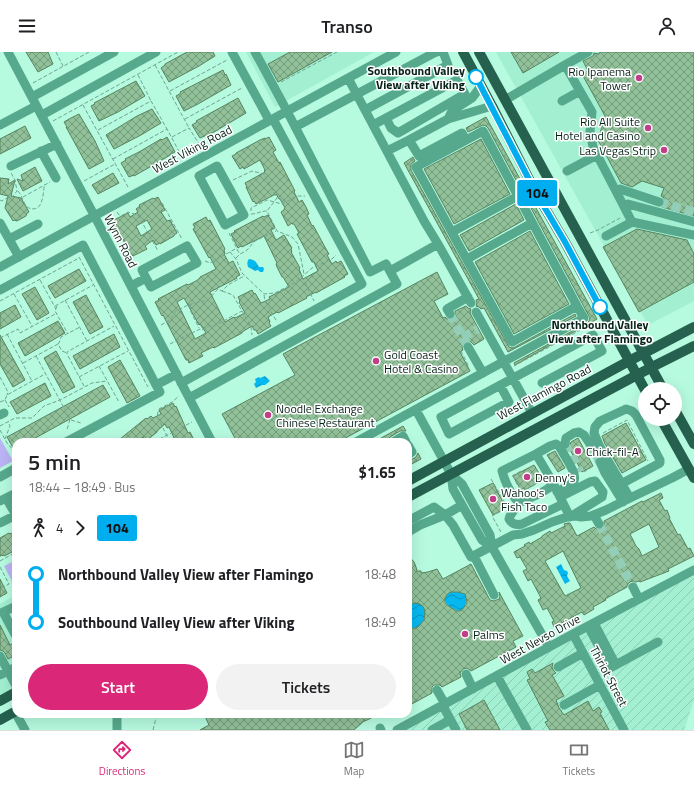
<!DOCTYPE html>
<meta charset="utf-8">
<style>
:root{--surface:#fff;--page:#f2f2f2;--text:#202124;--muted:#757577;--line:#e0e0e0;--accent:#db2777}
body{margin:0;font-family:"Titillium Web",sans-serif;background:var(--page);color:var(--text);height:100vh;display:flex;flex-direction:column;font-size:15px;white-space:nowrap}
*{box-sizing:border-box;margin:0}
p{font-size:13px;color:var(--muted)}
.icon{flex:none;width:22px;height:22px;fill:none;stroke:currentColor;stroke-width:2;stroke-linecap:round;stroke-linejoin:round}
.map{position:relative;flex:1;overflow:hidden}
.drawer{position:absolute;left:12px;top:386px;width:400px;height:280px;display:flex;flex-direction:column;background:var(--surface);border-radius:12px;box-shadow:0 4px 16px #0002}
.drawer>*{flex:none}
.badge{padding:0 8px;border-radius:3px;font-size:14px;line-height:26px}
.fabs{position:absolute;left:638px;top:330px;display:grid;gap:8px}
.fabs a{display:grid;place-items:center;width:44px;height:44px;border-radius:50%;background:var(--surface);box-shadow:0 4px 16px #0002;font-size:20px}
.map>.badge{position:absolute;translate:-50% -50%;box-shadow:0 0 0 2px #fff}
.legs{display:flex;align-items:center;gap:6px;height:44px;padding:0 16px;font-size:13px}
.legs p{margin-inline-start:auto}
.head{display:flex;align-items:center;justify-content:space-between;height:68px;padding:0 16px}
h1{font-size:22px;font-weight:600;line-height:30px}
.cta{display:flex;gap:8px;margin-top:auto;padding:8px 16px}
.cta a{flex:1;height:46px;border-radius:24px;background:var(--accent);color:#fff;font-size:16px;font-weight:600;line-height:46px;text-align:center}
.cta a+a{background:var(--page);color:var(--text)}
ul{padding:0 16px;list-style:none}
li{display:flex;align-items:center;gap:14px;height:48px;font-size:15px}
li i{display:grid;place-items:center;width:6px;height:100%;margin:0 5px;background:currentColor}
li i::after{content:'';width:10px;height:10px;margin:-5px;border:3px solid;border-radius:50%;background:var(--surface)}
li p{margin-inline-start:auto}
li:first-child i{background:linear-gradient(#0000 50%,currentColor 0)}
li:last-child i{background:linear-gradient(currentColor 50%,#0000 0)}
header{display:flex;justify-content:space-between;align-items:center;height:52px;padding:0 16px;background:var(--surface);font-size:18px;font-weight:600}
.dock{display:flex;justify-content:space-around;align-items:center;height:56px;border-top:1px solid var(--line);background:var(--surface);font-size:11px;color:var(--muted)}
.dock a{display:grid;justify-items:center;gap:2px}
.dock .on{color:var(--accent)}
.map>svg:first-child{display:block}
</style>
<header><svg class="icon" aria-label="menu" viewBox="0 0 24 24"><path d="M4 6h16M4 12h16M4 18h16"/></svg>Transo<svg class="icon" aria-label="person" viewBox="0 0 24 24"><circle cx="12" cy="8" r="4"/><path d="M4 21q1-7 8-7t8 7"/></svg></header>
<div class="map">
<svg width="694" height="678" viewBox="0 0 694 678">
<defs>
<pattern id="industrial-furrows" width="10" height="10" patternUnits="userSpaceOnUse"><rect width="10" height="10" fill="#a2efd2"/><path d="M-1 1l2-2M0 10L10 0M9 11l2-2" fill="none" stroke="#8acdb4"/></pattern>
<pattern id="water-waves" width="16" height="10" patternUnits="userSpaceOnUse"><rect width="16" height="10" fill="#06b8f0"/><path d="M0 5q4-4 8 0t8 0" fill="none" stroke="#0595c2"/></pattern>
<pattern id="building-cross-hatch" width="8" height="8" patternUnits="userSpaceOnUse"><rect width="8" height="8" fill="#91c199"/><path d="M0 0l8 8M0 8l8-8" fill="none" stroke="#749c7c"/></pattern>
</defs>
<rect width="100%" height="100%" fill="#b6fae0"/>
<path fill="#a2efd2" d="M246 0H374L275 55Z
M496 0H694V249L648 273Z
M16 543V640L0 649V552Z"/>
<path fill="url(#industrial-furrows)" d="M694 518V648L684 678H397Z"/>
<path fill="#bbb4f5" d="M0 386 13 409 0 416Z
M14 509 16 514V534L15 535 4 514Z"/>
<path fill="url(#water-waves)" d="M249 207C256 208 256 210 259 215H263L264 217 263 220H260L258 218 255 219 252 217 248 215C247 212 247 209 249 207Z
M265 324 270 329 265 333H262L256 336 254 332 256 330 255 327 259 325 260 326Z
M561 512 564 518 567 519 568 521 567 524 570 529 565 532 556 515Z
M450 540H458L465 542C468 549 466 556 459 559 450 556 438 549 450 540Z
M413 551C433 549 426 582 408 575V554Z"/>
<path fill="url(#building-cross-hatch)" stroke="#56855f" fill-rule="evenodd" d="M26 0H48L53 12 38 20Z
M187 0H213L215 4 199 14 169 30 161 16 165 13V12Z
M290 0H332L278 30 268 12Z
M511 0H559L523 21Z
M600 0H694V164L662 155 665 152 664 146 661 144 664 136 642 129 632 135 621 131 598 88 605 64 582 22 588 19 583 9 593 4 594 1 599 2Z
M223 18 225 23 226 22 231 33 198 52 184 59 176 44 181 41 180 40Z
M136 29 145 44 118 60 99 69 91 54 95 52 94 51Z
M238 46 246 61 214 80 200 86 192 73 197 70 196 69Z
M152 57 161 71 141 83 114 97 106 83 137 64Z
M79 62 95 89 104 109 89 117 66 75H67L64 70 69 67Z
M486 65 597 267 515 313 514 311 587 271 589 269 590 266 488 76 486 74 483 73 468 80 466 76Z
M25 74 31 86 0 102V87Z
M167 85 175 100 157 111 134 124V123L129 125 121 111 126 108 125 107 139 100 161 87 162 88Z
M269 85 276 98 273 100 279 111 280 110 295 139 294 140 299 150 302 148 306 155 309 162 307 163 312 174 313 173 326 197 329 202 327 203 332 212 336 209 337 211 341 209 348 222 344 224 345 225 316 241V240L306 245 307 246 278 261 277 260 268 265 270 270 269 271 271 274 258 282 256 278H254L252 274 242 280V281L214 296 213 295 201 301 203 304 189 311 188 308H186L163 263 162 264 155 250 159 248 158 247 187 232 188 233 196 229 200 226V225L216 217 210 205 209 206 193 177 195 176 193 172 206 165 208 169 210 168 225 197 224 198 225 202H224L229 211 233 209 240 223 236 225 237 226 210 240 225 270 234 265 235 266 245 261 239 250 240 249 238 245 252 238 254 242 255 241 261 251 270 247 269 245 289 235 283 225H282L277 215 276 212 277 211 264 184 242 195 241 194 238 196 231 182 235 180 234 179 263 164 264 165 268 163 275 176 271 178 276 188 284 183 292 196 291 197 292 200H291L300 216 299 217 303 227 318 219 314 210H312L297 182 299 181 294 172H292V171L288 174 281 160 284 158V157L285 156 280 147H279L276 142 256 152 254 149 253 150 246 135H247L245 131 265 120 264 119 265 118 260 108 244 117 243 115 240 117 232 104 236 102V101L260 88 265 86V87ZM184 246 199 273 200 272 206 281 195 287 177 250Z
M481 87 510 142 454 172 424 117Z
M413 105 415 109 411 112V118L509 295 512 296 515 295 575 262 576 264 508 300 484 256 481 257 479 255 476 254 477 251 476 248 479 247 404 111Z
M35 115 42 129 23 139 17 127 23 129 21 123Z
M113 121 119 131 98 142 92 133Z
M0 126 9 127 8 132 15 128 11 144 21 146 29 160 27 161 26 164 17 169 14 168 13 169 5 156 8 144 0 142Z
M158 145 165 158 161 160 167 169 170 168 177 181 174 183V184L160 192V191L156 193 153 188 145 194 147 197 133 204 131 201H130L115 173 116 172 114 168 128 161 130 165 138 160 136 157 140 154 139 153 153 146 154 147ZM147 168 152 177 141 184 136 174Z
M516 152 524 168 469 199 460 183Z
M637 177 687 188 694 202V230L639 260 603 195Z
M530 179 569 252 514 282 475 210Z
M79 217 86 229 55 246 48 234Z
M437 220 448 242 434 249 443 266 445 265 447 267H453L455 265V259L466 254 468 256 471 257 470 260 471 263 484 287 474 293 471 290 468 289 465 290 463 292 462 295 463 298 460 300 470 319 338 390H237L222 362 295 323 283 302Z
M35 235 49 261 37 268 22 242Z
M86 243 103 275 90 282 73 250Z
M15 253 21 265 0 277V261Z
M58 269 65 281 25 304 18 291Z
M114 282 120 295 80 317 73 304Z
M0 283 25 328 13 335 0 312Z
M56 299 75 335 63 341 44 306Z
M120 308 140 344 127 351 108 315Z
M45 331 51 344 17 362 10 350Z
M103 333 110 345 28 390H16V401L7 385Z
M173 351 175 355 176 354 188 381 190 380 195 390H176L169 375 167 376 165 372 157 379V380L146 389 143 385 137 390H123L120 387 146 366 147 367 151 364 153 366 161 362 159 358Z
M626 371 646 408 622 421 605 392 602 384Z
M403 374 406 379H400L390 385 388 387 387 390H374Z
M578 386 593 414 582 420 569 396 571 390Z
M555 399 565 416 558 420 547 403Z
M418 401 421 407 408 414V409L411 408 416 405Z
M534 413 542 426 538 428 539 430 525 438 524 436 521 438 513 424Z
M493 431 506 456 493 463 479 438Z
M661 441 663 446 659 448 665 459 667 458 670 466H669L678 483 680 482 688 497 690 496 694 504 668 517 669 519 640 530 639 529 636 530 633 529 630 530 628 532 627 535 605 547 606 548 593 555 594 557 584 563 582 560 554 575 552 570 554 569 547 556 543 558 538 548 541 546 531 527 528 529 523 519 527 517 520 505 517 506 514 500 525 494 524 493 529 490 530 492 542 485V484L550 479 551 481 565 474 564 472 568 471H570L577 484 594 475 596 477H602L604 475V469L642 449 643 450ZM649 472 659 495 642 504 639 497 636 494 630 482ZM563 499 581 536 565 544 545 509Z
M14 480 16 484V498L4 504V503L0 504V486L9 481 10 482Z
M408 503 414 510 416 515 417 519H421V521L428 520 437 517 443 527 471 512 490 548 494 549 499 547 500 544 499 540 523 584 513 589 516 595 471 619 467 616 463 617 460 621 461 625 442 635 440 633H434L432 635V641L408 654V576L411 577 418 575 424 568 425 561 424 556 420 552 415 551 408 553ZM450 540H458L465 542 466 545 467 551 462 558 459 559H457L450 555 445 551V546L447 543Z
M0 527 7 541 0 545Z
M0 573 10 593 14 591 16 594V603L8 607 5 601 3 599 0 598Z
M553 611 552 615 553 618 556 621 552 623 564 644 556 648 559 656 564 663 588 649 593 659 599 655 602 660 600 661 609 678H550L545 670 548 669 527 628 530 627 527 620 532 617 535 621Z
M484 648 500 678H467L459 662Z
M204 662H379L365 669H364L354 678H200L209 673Z"/>
<g fill="none" stroke-linecap="round" stroke-linejoin="round">
<path stroke="#93cfb8" stroke-width="9" stroke-dasharray="9 4.5" stroke-linecap="butt" d="M659 150 694 160
M450 262 468 295
M463 285 478 277
M565 392 580 420
M590 392 600 410
M599 472 633 535"/>
<path stroke="#70a490" stroke-width="1" stroke-dasharray="4 2" stroke-linecap="butt" d="M56 0 63 14
M155 13 189 76
M138 23 151 49
M281 30 337 0
M33 31 89 0
M170 39 227 8
M83 53 128 135
M185 67 242 36
M53 69 178 0
M98 78 151 49 167 77
M172 85 189 76 201 95
M113 107 167 77 182 105
M233 128 252 119 264 122 277 146 267 159
M84 129 115 112
M18 139C22 144 23 149 26 154 30 158 37 158 40 153 43 148 44 138 44 133
M23 145 50 130
M0 148 2 149 7 146 12 145 17 139 15 128 11 121
M162 151 182 187
M251 159V156L267 148 282 152 297 144H305
M117 160 119 163 121 164 128 160 137 163H138L158 199
M251 162C257 162 261 159 267 159L277 179 292 185 298 192 304 222
M229 181 239 201
M590 181 598 178 620 166
M230 200 236 207 242 221 264 242 275 241 296 230 312 216 332 207 336 203
M79 205 148 335
M236 206 240 202 246 199 255 189 276 179
M205 209 210 211 237 196
M302 225 314 249
M40 228 56 257
M222 239 233 243 251 275 252 283
M14 242 32 274
M264 243 265 249 277 270
M65 248 87 289
M0 249 79 206
M190 253 191 260 199 276
M55 254 93 233
M57 254 55 259 68 282
M593 272 598 269
M161 273 170 268 176 259 188 253 208 248 218 237 222 239 228 233 244 224
M7 282 32 329
M0 286 18 277 20 281 57 261
M58 292 59 291 61 285 80 275
M170 292 200 277 202 278 211 273 214 274 242 259
M461 299 469 315 468 316
M36 304 70 367 67 378
M23 311 58 292 62 299 67 301
M99 314 119 350
M514 314 586 275
M0 325 8 340 7 343
M79 325 128 299
M84 334 67 302V300L114 274
M5 348 9 355
M0 350 5 348 7 343 45 322
M71 368 81 371
M0 374 15 366H32L44 354 60 348 92 331 107 329
M0 378 7 391 15 400 16 401
M603 381 627 368 648 409
M5 387 10 374 8 370
M107 388 110 390
M154 390 192 370
M170 390 157 364 159 357 172 350 179 344
M585 399 591 410
M15 401V404L16 407
M584 420 593 414
M558 423H559L561 427
M512 424 521 419
M513 424 521 440 543 428
M491 427 507 454
M501 480 492 464 505 457
M0 509 16 500
M0 515 9 532 1 536
M11 606 16 604
M153 678 157 662"/>
<path stroke="#57a98d" stroke-width="9" d="M8 0 94 163 212 390
M232 0 269 68
M565 13 592 60 590 79 593 95 632 170
M348 26 424 169 438 192 471 251
M32 45 114 0
M505 48 565 13 588 0
M562 49 580 39
M365 58 448 13 443 0
M42 63 156 0
M448 67 452 59 472 46 481 34
M0 73 36 54
M373 73 457 28 465 42 398 81 391 76 386 66
M295 75 434 1 437 0
M466 88 462 81 419 104 409 88 448 67 492 54
M41 99 56 126
M387 99 409 88
M11 114 57 92
M217 114 244 163 225 173 199 124Z
M567 119 597 103
M616 139 620 137 659 150
M628 152 694 170
M0 171 19 205
M452 180 518 144
M606 184 632 170 694 183
M9 187 38 172
M467 207 532 171
M0 215 396 0
M390 219 438 192
M131 234 146 226 151 235 197 211 187 194 142 218 146 226
M0 238 83 193 156 333 177 322
M476 260 532 361
M450 262 447 257 468 245
M468 295 483 321
M181 331 362 232 273 67
M500 333 509 350 449 382 441 365 593 283 602 299 542 331
M189 346 397 232 386 212 370 220 287 59 255 0
M416 358 451 422 462 432 490 483 492 495 549 595
M0 363 4 361
M66 390 160 340 156 333
M356 390 584 266 577 254 483 79 416 115 512 290 577 254
M393 390 403 384 406 390
M565 392 566 386 574 381 579 380 584 383 590 392
M408 393 412 400 408 403
M536 402 552 429 549 436 539 442 519 451C511 442 505 430 502 419Z
M536 402 550 394 556 392 559 394C563 402 578 422 574 429 571 434 562 437 557 440
M600 410 605 421 623 450
M451 422 453 437 462 453 482 488 492 495
M0 425 16 416
M552 429 570 465 602 445 603 440 595 429 590 430 560 445
M621 432 660 411V408L636 363 632 359 626 357 624 358 600 369 595 375 594 381 600 395 630 446
M0 449 16 441
M519 451 510 464 509 467C512 473 517 473 522 472L563 452
M594 463 599 472
M408 469 434 455 445 463 453 473 471 505 513 483 522 482 534 478 552 470 567 465 576 464 581 465 591 464 606 458 630 446 672 426 689 417
M0 471 16 463 6 446
M408 480 420 473 445 463 462 453
M474 504 494 543
M633 535 639 547
M16 554 3 560 16 584
M594 571 616 613
M588 574 610 616 658 590
M573 582 624 678
M0 604 16 634
M558 615 583 601
M466 622 473 637
M0 623 16 615
M497 624 527 678
M437 638 445 652
M564 653 600 633
M443 654 456 678
M15 660 25 678
M117 662V678
M380 676 381 678
M397 678 573 582 694 518
M432 678 450 668"/>
<path stroke="#25614e" stroke-width="10" d="M463 0 492 54 536 141 565 190 645 338
M479 0 663 337
M675 358 694 392
M661 367 694 426
M408 429 629 309 694 275
M408 445 652 315 694 294
M0 649 16 640
M0 668 16 659"/>
</g>
<g fill="none" stroke-linecap="round" stroke-linejoin="round">
<defs>
<path id="line-1" d="M476 25 536 141 565 190 600 255"/>
</defs>
<use href="#line-1" stroke="#fff" stroke-width="9"/>
<use href="#line-1" stroke="#00adef" stroke-width="6"/>
</g>
<g fill="#fff" stroke="#00adef" stroke-width="2">
<circle cx="476" cy="25" r="7"/>
<circle cx="600" cy="255" r="7"/>
</g>
<g fill="#c03f88" stroke="#fff" stroke-width="1.5">
<circle cx="639" cy="26" r="4"/>
<circle cx="648" cy="76" r="4"/>
<circle cx="664" cy="98" r="4"/>
<circle cx="376" cy="309" r="4"/>
<circle cx="268" cy="363" r="4"/>
<circle cx="578" cy="399" r="4"/>
<circle cx="527" cy="425" r="4"/>
<circle cx="493" cy="447" r="4"/>
<circle cx="465" cy="582" r="4"/>
</g>
<g text-anchor="middle" dominant-baseline="central" stroke-width="3" stroke-linejoin="round" paint-order="stroke">
<g font-size="12" font-weight="bold" fill="#062219" stroke="#fff" text-anchor="end">
<text x="465" y="18">Southbound Valley<tspan x="465" dy="14">View after Viking</tspan></text>
<text x="600" y="272" text-anchor="middle">Northbound Valley<tspan x="600" dy="14">View after Flamingo</tspan></text>
</g>
<g font-size="12" fill="#062219" stroke="#fff" text-anchor="start">
<text x="631" y="19" text-anchor="end">Rio Ipanema<tspan x="631" dy="14">Tower</tspan></text>
<text x="640" y="69" text-anchor="end">Rio All Suite<tspan x="640" dy="14">Hotel and Casino</tspan></text>
<text x="656" y="98" text-anchor="end">Las Vegas Strip</text>
<text x="384" y="302">Gold Coast<tspan x="384" dy="14">Hotel &amp; Casino</tspan></text>
<text x="276" y="356">Noodle Exchange<tspan x="276" dy="14">Chinese Restaurant</tspan></text>
<text x="586" y="399">Chick-fil-A</text>
<text x="535" y="425">Denny's</text>
<text x="501" y="440">Wahoo's<tspan x="501" dy="14">Fish Taco</tspan></text>
<text x="473" y="582">Palms</text>
</g>
<g font-size="12" fill="#062219" stroke="#fff">
<text transform="translate(192 97) rotate(-28)">West Viking Road</text>
<text transform="translate(121 189) rotate(63)">Wynn Road</text>
<text transform="translate(544 340) rotate(-28)">West Flamingo Road</text>
<text transform="translate(540 587) rotate(-29)">West Nevso Drive</text>
<text transform="translate(609 624) rotate(62)">Thiriot Street</text>
</g>
</g>
</svg>
<div class="fabs">
<a><svg class="icon" aria-label="locate" viewBox="0 0 24 24"><circle cx="12" cy="12" r="6"/><path d="M12 2v4M12 18v4M2 12h4M18 12h4"/></svg></a>
</div>
<b class="badge" style="left:537px;top:141px;background:#00adef;color:#111">104</b>
<section class="drawer">
<div class="head"><div><h1>5 min</h1><p>18:44 – 18:49 · Bus</p></div><b>$1.65</b></div>
<div class="legs"><svg class="icon" aria-label="walk" viewBox="0 0 24 24"><circle cx="13" cy="4" r="2"/><path d="M13 8l-2 6 4 7M11 14l-3 7M7 12l3-4h3l4 4"/></svg>4<svg class="icon" aria-label="forward" viewBox="0 0 24 24"><path d="M9 5l7 7-7 7"/></svg><b class="badge" style="background:#00adef;color:#111">104</b></div>
<ul>
<li><i style="color:#00adef"></i><b>Northbound Valley View after Flamingo</b><p>18:48</p></li>
<li><i style="color:#00adef"></i><b>Southbound Valley View after Viking</b><p>18:49</p></li>
</ul>
<div class="cta"><a>Start</a><a>Tickets</a></div>
</section>
</div>
<nav class="dock">
<a class="on"><svg class="icon" aria-label="directions" viewBox="0 0 24 24"><path d="M12 3l9 9-9 9-9-9zM9 14v-3h6M13 9l2 2-2 2"/></svg>Directions</a>
<a><svg class="icon" aria-label="map" viewBox="0 0 24 24"><path d="M3 6l6-2 6 2 6-2v14l-6 2-6-2-6 2zM9 4v14M15 6v14"/></svg>Map</a>
<a><svg class="icon" aria-label="tickets" viewBox="0 0 24 24"><path d="M3 7h18v10H3zM15 7v10"/></svg>Tickets</a>
</nav>
